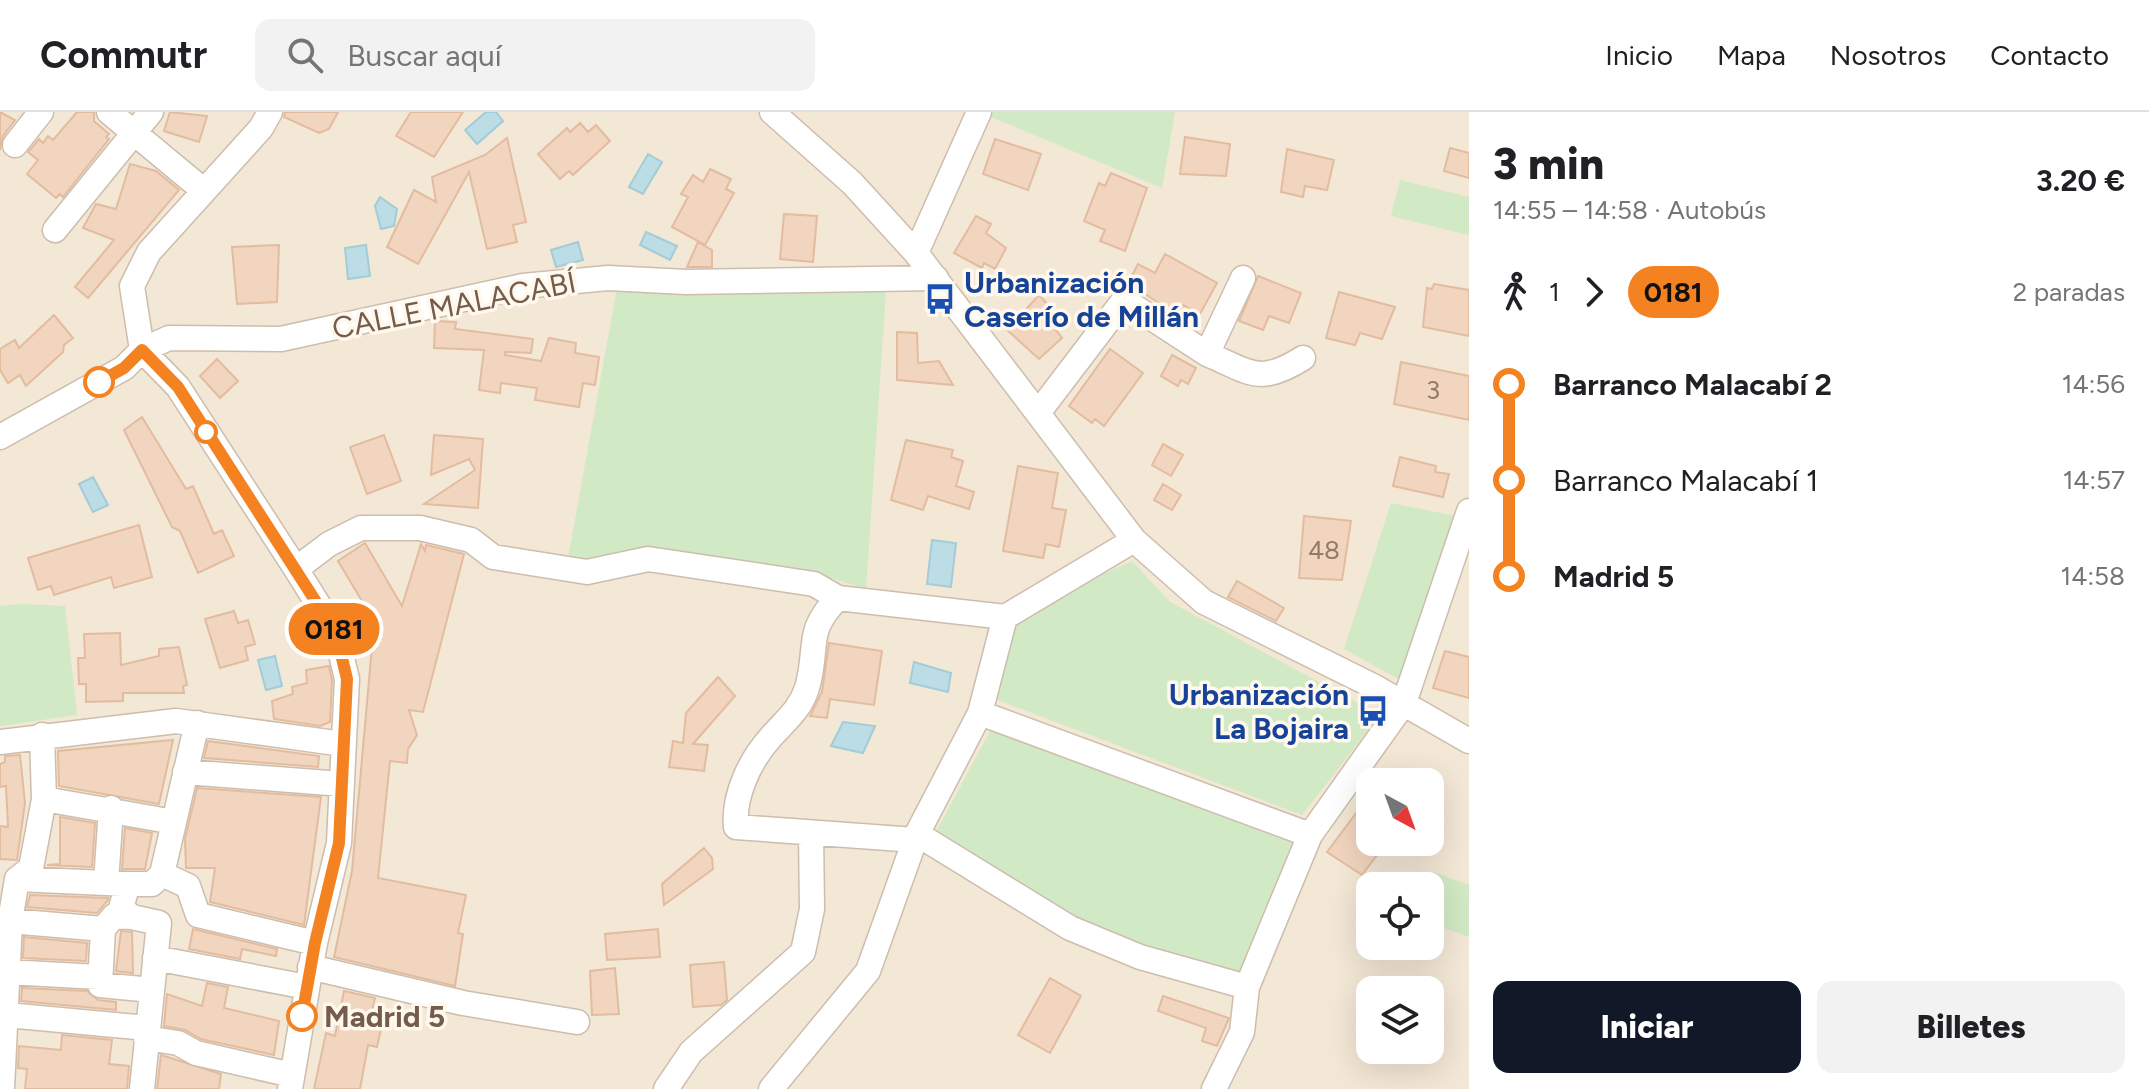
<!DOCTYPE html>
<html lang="es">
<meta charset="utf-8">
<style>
:root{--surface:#fff;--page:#f2f2f2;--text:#202124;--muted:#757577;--line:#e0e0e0;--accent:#111827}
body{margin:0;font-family:Figtree,sans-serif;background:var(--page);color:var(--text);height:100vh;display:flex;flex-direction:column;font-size:30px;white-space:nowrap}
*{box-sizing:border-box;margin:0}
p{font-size:26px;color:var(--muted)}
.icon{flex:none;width:44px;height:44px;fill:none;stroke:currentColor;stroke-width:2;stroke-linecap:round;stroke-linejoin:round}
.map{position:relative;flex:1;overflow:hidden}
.side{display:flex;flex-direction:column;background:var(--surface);width:680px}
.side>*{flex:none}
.badge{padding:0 16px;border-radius:26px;font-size:28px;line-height:52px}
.needle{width:52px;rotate:139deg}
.controls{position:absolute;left:1356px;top:656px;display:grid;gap:16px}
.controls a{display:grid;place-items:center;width:88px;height:88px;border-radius:16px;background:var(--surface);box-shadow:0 8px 32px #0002;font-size:40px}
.map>.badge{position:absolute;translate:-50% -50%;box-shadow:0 0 0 4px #fff}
.legs{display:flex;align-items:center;gap:12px;height:88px;padding:0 24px;font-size:26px}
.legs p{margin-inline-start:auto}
.overview{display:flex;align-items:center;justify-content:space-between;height:136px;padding:0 24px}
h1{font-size:44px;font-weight:800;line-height:60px}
.cta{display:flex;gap:16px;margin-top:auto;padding:16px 24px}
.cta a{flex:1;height:92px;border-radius:16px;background:var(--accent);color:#fff;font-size:32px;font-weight:800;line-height:92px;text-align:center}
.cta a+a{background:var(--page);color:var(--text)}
ul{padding:0 24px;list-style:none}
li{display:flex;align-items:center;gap:28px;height:96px;font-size:30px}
li i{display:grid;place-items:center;width:12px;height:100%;margin:0 10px;background:currentColor}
li i::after{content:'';width:20px;height:20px;margin:-10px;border:6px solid;border-radius:50%;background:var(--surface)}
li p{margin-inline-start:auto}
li:first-child i{background:linear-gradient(#0000 50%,currentColor 0)}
li:last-child i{background:linear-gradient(currentColor 50%,#0000 0)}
header{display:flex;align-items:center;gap:48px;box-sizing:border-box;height:112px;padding:0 40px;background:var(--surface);border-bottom:2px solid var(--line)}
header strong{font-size:38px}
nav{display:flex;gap:44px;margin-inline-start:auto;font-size:28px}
.search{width:560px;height:72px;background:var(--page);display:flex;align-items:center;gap:20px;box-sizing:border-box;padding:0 28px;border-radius:16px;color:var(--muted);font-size:30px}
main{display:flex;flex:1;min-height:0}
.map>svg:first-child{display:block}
</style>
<header>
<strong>Commutr</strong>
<div class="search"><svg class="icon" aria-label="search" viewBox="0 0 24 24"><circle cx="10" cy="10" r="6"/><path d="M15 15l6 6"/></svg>Buscar aquí</div>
<nav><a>Inicio</a><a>Mapa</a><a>Nosotros</a><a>Contacto</a></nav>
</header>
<main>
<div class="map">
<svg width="1469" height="977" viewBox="0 0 1469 977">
<rect width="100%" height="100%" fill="#fcf5e7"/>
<path fill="#f3e7d5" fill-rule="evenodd" d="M0 0H1469V977H0ZM1370 670H1430V730H1370ZM1370 774H1430V834H1370ZM1370 878H1430V938H1370Z"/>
<path fill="#d2e9c5" d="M993 0H1175L1162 76 991 5Z
M1400 68 1469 85V123L1391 104Z
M617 176 886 179 866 477 819 462 567 452Z
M1391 391 1461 405 1406 571 1344 537Z
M1132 449 1170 490 1373 599 1374 611 1302 703 995 587 1016 512 1057 483Z
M22 492 65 494 77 603 0 614V494Z
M991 617 1293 727 1242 861 1126 830 1064 804 935 722Z
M1434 760 1469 773V825L1430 811 1429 774Z"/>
<path fill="#bcdde5" stroke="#a2ccd7" stroke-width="2" d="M486 0H496L503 9 477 32 465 18Z
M648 42 662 50 643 82 629 75Z
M380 85 397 97 394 114 381 117 375 94Z
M646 120 677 134 670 148 640 133Z
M578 130 583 148 556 155 551 138Z
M366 133 370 164 348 167 345 136Z
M93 365 108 393 93 400 79 372Z
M932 428 956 431 951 475 927 472Z
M275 544 282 574 266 578 258 548Z
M914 550 951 561 948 580 910 571Z
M843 610 875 614 863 641 831 634Z"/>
<path fill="#f1d5bf" stroke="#e3bca0" stroke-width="2" d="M0 0 15 8 3 24 0 38Z
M77 0H94V9L109 22 106 25 109 27 63 85 60 82 56 86 27 62 38 48 28 40 39 27 43 31 48 24 53 28Z
M170 0 207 4 199 30 164 19Z
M285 0H338L329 17 319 21 284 5Z
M411 0H463L434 45 396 24Z
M580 11 588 20 596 13 610 29 573 63 569 59 560 67 538 42 567 16 570 20Z
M1185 25 1230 32 1226 64 1180 62Z
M507 26 526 110 513 113 517 130 487 137 469 60 418 152 387 135 414 78 436 90 432 65 485 43Z
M995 27 1041 42 1028 78 983 62Z
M1450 36 1469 41V66L1444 59Z
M1287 37 1334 48 1327 78 1305 74 1303 85 1281 80Z
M130 52 156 59 179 78 88 186 75 175 114 128 83 116 96 92 116 97Z
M710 57 731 67 726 77 734 81 705 133 672 115 688 85 681 82 693 63 703 70Z
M1111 61 1147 76 1125 139 1100 129 1105 118 1084 109 1099 71 1105 74Z
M784 102 817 104 813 150 780 147Z
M976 104 991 112 986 121 1006 136 995 157 984 151 982 156 954 141Z
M698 130 712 138V155H687Z
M279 133 277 190 237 192 232 135Z
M1165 142 1217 171 1200 202 1183 193 1180 198 1174 195 1171 199 1128 171 1138 152 1155 161Z
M1258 164 1301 181 1289 211 1269 204 1263 218 1239 209Z
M1434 172 1469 178V224L1423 215 1427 176 1432 177Z
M1339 180 1395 195 1382 227 1360 221 1355 233 1326 226Z
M1039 183 1063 209 1055 217 1062 226 1039 247 1007 218Z
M54 203 73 226 64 233 63 240 26 274 20 263 8 271 0 258V237L15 228 19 236Z
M435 209 456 210 455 217 533 227 531 241 505 240V243L541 249 549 226 576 231 575 241 599 245 595 273 583 271 579 295 535 288 537 276 501 271 500 281 479 278 484 238 434 236Z
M897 220 917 221 918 251 939 249 953 273 897 268Z
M1110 237 1143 261 1104 314 1095 307 1092 311 1069 294Z
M1172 243 1196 256 1188 272 1181 268 1178 274 1161 264Z
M217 247 238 269 220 286 200 264Z
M1401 250 1469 264V308L1394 292Z
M142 305 186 377 193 374 214 422 222 418 234 444 198 461 180 419 172 415 124 318Z
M384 323 401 369 367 382 350 335Z
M434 323 483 327 478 396 424 392 475 358 469 347 431 363Z
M906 328 953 338 951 345 963 349 956 374 974 380 969 397 928 384 923 398 891 388Z
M1163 332 1183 343 1171 364 1152 353Z
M1400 345 1436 354 1435 360 1449 362 1443 385 1393 374Z
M1018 354 1058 361 1052 396 1066 398 1059 435 1046 432 1043 446 1003 439Z
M1163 372 1181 383 1172 398 1154 388Z
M1304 404 1351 409 1342 468 1299 466Z
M139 413 152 465 114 476 111 465 54 483 51 474 38 478 28 446Z
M365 431 402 494 421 432 425 439 426 433 464 442 423 600 409 598 417 623 408 637 407 651 390 649 378 766 466 783 458 821 463 822 455 874 334 845 352 759 375 501 368 499 338 449Z
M1237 469 1284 496 1276 509 1228 485Z
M234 499 238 511 248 508 255 532 245 535 248 548 220 556 205 507Z
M120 521 121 553 159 544V537L179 535 187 573 183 574 184 581H123V589L86 590V572H79L78 546H85L84 522Z
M829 531 882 539 874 593 830 587 827 606 810 604 822 580Z
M1445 539 1469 545V586L1433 576Z
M329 554 332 568 330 610 320 614 274 607 272 589 293 582 292 575 307 571 306 558Z
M718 565 735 584 693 632 708 633 704 659 669 655 673 629 683 631 686 601Z
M173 628 159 692 59 674 58 639Z
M208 629 319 644 318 655 204 646Z
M20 643 25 691 17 748 0 747V714L8 715 6 674 0 675V652L5 650V644Z
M197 676 321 685 304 813 210 790 215 756H186L185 727Z
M1357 700 1370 710V730H1387L1362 763 1327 740Z
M60 705 95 711 92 755 47 753 60 752Z
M125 716 152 721 145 757H122Z
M704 736 712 746 713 757 664 793 662 772Z
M30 783 108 786V788L97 801 27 795Z
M193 817 277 837 276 844 242 837 240 847 189 837Z
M658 817 660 845 607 848 605 822Z
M121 819 132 820 133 861 116 859Z
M24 825 87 831 86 849 23 846Z
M724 850 727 888 721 893 693 895 690 853Z
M615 856 619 902 592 903 590 859Z
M1050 866 1081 884 1050 941 1018 923Z
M207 871 228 875 224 896 279 909 274 943 201 927 185 918 164 914 167 882 202 894Z
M22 876 87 879 98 888 116 890V898L21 889Z
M344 879 375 886 370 910 382 913 377 935 368 933 360 977H314L326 921 335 924Z
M1163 884 1229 906 1217 934 1202 929 1206 916 1158 899Z
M62 923 112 928 109 952 129 954 127 977H25L27 957 18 956 19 934 61 938Z
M161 943 221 962 219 977H157Z"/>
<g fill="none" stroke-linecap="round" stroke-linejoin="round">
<defs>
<path id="minor" d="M109 0 203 78
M270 0 261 16 149 140 132 174 142 238 178 275 296 457 336 521 347 567 339 731 315 831 290 977
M772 0 852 71 916 141 1134 428 1204 490 1373 574 1469 629
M15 33 41 0
M55 118 151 0
M916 141 979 0
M1207 242C1250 260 1259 274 1303 246
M1038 301 1124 188 1207 242 1243 166
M0 325 124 256 142 238 169 226 281 227 523 174 608 166 686 170 936 166
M296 457 329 432 361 416H420L471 428 493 445 587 460 648 447 814 472 838 486
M980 601 1310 723
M0 630 176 609 343 632
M185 660 342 672
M44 687 174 710
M917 722 1070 816 1140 845 1247 875
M915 728 736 715C733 684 750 648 771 625 785 609 800 598 807 576 819 534 804 520 838 486L1005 505 1134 428
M162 762 188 774 198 803 315 831
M17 767 128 772
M106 771 111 696
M10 809 103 817 114 804 132 805
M103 817 100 873 152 878
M155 846 307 875
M310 855 463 891 577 910
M7 860 99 865
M7 903 147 916
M146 926 178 931 196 941 292 963
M2 977 10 809 17 767 31 756 44 687 42 623
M142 977 159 811 132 805 121 796 128 772H152L162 762 197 611
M666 977 691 940 803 840 812 797 811 721
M771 977 868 859 917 722 980 601 1005 505
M1214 977 1242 920 1247 875 1310 723 1404 591 1469 399"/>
</defs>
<use href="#minor" stroke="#cdbdad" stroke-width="27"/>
<use href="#minor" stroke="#fff" stroke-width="24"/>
</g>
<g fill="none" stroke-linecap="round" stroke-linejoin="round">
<defs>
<path id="line-1" d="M99 270 124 256 142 238 178 275 336 521 347 567 339 731 315 831 302 904"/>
</defs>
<use href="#line-1" stroke="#fff" stroke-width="18"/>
<use href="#line-1" stroke="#f58220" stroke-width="12"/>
</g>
<defs>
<symbol id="bus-bare" viewBox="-9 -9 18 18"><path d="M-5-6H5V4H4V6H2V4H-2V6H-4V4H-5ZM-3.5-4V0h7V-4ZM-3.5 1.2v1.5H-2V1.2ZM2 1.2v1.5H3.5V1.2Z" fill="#1a4fb4" stroke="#fff8ed" stroke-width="2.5" paint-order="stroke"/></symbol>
</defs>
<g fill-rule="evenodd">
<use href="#bus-bare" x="918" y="165" width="44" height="44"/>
<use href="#bus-bare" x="1351" y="577" width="44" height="44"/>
</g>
<g fill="#fff" stroke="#f58220" stroke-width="4">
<circle cx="99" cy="270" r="14"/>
<circle cx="206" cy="320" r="10"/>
<circle cx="302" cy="904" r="14"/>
</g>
<g text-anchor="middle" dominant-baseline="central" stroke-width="7" stroke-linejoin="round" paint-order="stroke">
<g font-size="26" fill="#947a69">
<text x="1433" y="278">3</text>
<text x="1324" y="438">48</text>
</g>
<g font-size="30" font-weight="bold" fill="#164399" stroke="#fff8ed" text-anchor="start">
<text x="964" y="170">Urbanización<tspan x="964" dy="34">Caserío de Millán</tspan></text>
<text x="1349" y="582" text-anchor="end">Urbanización<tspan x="1349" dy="34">La Bojaira</tspan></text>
</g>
<g font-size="30" fill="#755c4c" stroke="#fff8ed">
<text transform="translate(454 193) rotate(-11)">CALLE MALACABÍ</text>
</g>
<g font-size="30" font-weight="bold" fill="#755c4c" stroke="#fff8ed" text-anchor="start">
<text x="324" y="904">Madrid 5</text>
</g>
</g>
</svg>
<div class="controls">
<a><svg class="needle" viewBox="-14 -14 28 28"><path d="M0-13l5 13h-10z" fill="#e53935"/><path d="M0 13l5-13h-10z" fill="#757577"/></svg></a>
<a><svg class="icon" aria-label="locate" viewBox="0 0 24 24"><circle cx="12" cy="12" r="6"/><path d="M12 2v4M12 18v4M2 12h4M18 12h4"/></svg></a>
<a><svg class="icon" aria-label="layers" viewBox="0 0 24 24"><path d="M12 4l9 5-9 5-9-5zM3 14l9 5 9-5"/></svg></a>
</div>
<b class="badge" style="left:334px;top:517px;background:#f58220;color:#111">0181</b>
</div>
<section class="side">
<div class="overview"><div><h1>3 min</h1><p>14:55 – 14:58 · Autobús</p></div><b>3.20 €</b></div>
<div class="legs"><svg class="icon" aria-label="walk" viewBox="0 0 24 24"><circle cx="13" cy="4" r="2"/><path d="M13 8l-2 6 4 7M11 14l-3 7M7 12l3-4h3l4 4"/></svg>1<svg class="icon" aria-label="forward" viewBox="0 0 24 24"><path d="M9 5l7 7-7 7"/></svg><b class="badge" style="background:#f58220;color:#111">0181</b><p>2 paradas</p></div>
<ul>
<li><i style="color:#f58220"></i><b>Barranco Malacabí 2</b><p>14:56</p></li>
<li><i style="color:#f58220"></i><span>Barranco Malacabí 1</span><p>14:57</p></li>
<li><i style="color:#f58220"></i><b>Madrid 5</b><p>14:58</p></li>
</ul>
<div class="cta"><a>Iniciar</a><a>Billetes</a></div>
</section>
</main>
